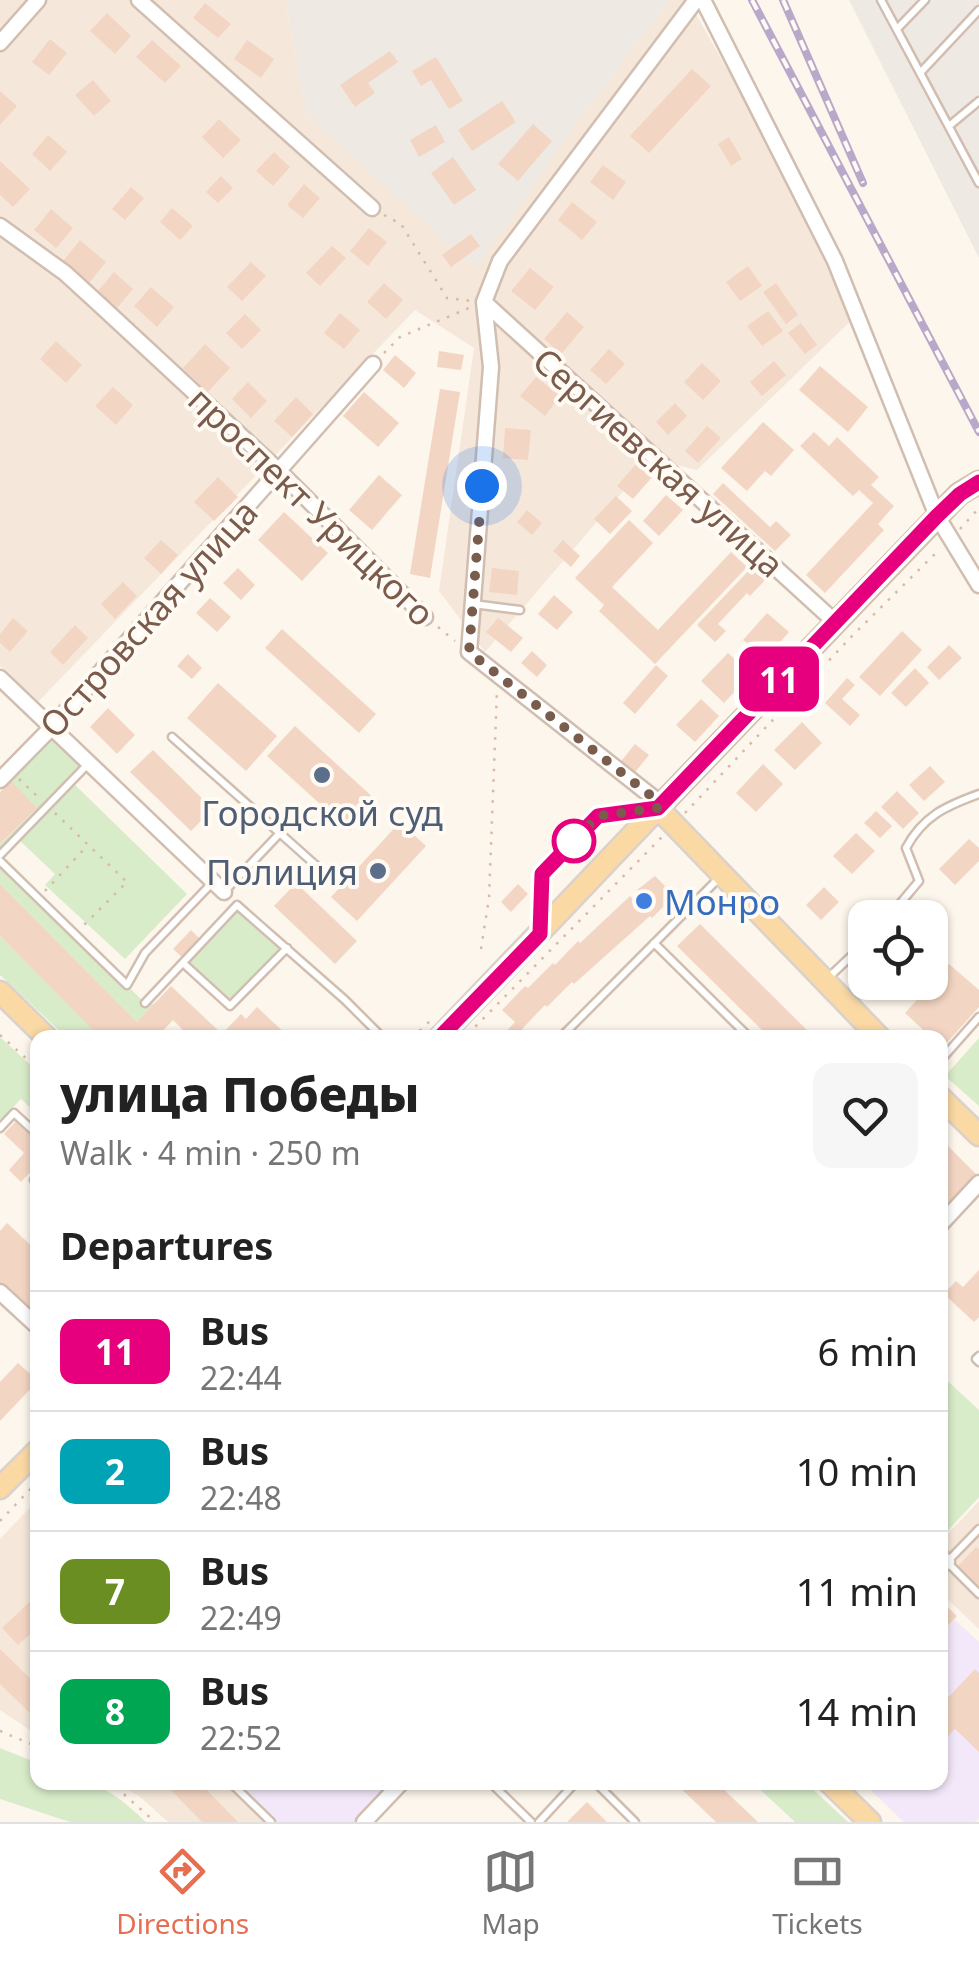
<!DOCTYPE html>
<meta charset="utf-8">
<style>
:root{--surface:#fff;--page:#f6f6f6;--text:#222;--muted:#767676;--line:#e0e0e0;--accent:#e76f51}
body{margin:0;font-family:"Noto Sans",sans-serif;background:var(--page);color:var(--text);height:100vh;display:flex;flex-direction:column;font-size:38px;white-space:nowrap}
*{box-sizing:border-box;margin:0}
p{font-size:32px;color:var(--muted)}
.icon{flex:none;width:55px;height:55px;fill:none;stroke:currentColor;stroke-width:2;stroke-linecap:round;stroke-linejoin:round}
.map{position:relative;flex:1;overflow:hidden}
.sheet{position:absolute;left:30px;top:1030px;width:918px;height:760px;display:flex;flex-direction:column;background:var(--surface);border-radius:20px;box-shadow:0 2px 8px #0004}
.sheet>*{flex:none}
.badge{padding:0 20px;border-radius:15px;font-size:35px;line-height:65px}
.buttons{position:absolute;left:848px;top:900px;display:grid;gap:20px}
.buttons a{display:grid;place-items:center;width:100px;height:100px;border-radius:20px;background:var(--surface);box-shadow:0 2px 8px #0004;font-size:50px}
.you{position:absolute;width:50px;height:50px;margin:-25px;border:8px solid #fff;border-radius:50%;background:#1a73e8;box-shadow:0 0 0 15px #1a73e833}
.map>.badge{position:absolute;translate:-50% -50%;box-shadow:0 0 0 5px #fff}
h2{padding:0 30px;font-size:38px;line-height:90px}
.round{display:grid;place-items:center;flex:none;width:105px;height:105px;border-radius:20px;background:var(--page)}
.summary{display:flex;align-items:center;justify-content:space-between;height:170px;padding:0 30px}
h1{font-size:48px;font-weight:800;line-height:75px}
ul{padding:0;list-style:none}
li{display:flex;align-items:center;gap:30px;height:120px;padding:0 30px;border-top:2px solid var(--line)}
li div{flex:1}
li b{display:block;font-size:38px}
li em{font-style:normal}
li .badge{min-width:110px;font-weight:700;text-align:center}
.menu{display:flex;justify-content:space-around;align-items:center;height:140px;border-top:2px solid var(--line);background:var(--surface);font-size:28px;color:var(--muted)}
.menu a{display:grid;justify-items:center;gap:5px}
.menu .on{color:var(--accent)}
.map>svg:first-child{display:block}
</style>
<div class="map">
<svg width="979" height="1822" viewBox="0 0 979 1822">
<rect width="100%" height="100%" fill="#fdf6ec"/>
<path fill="#f5e8da" d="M0 0H285L307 115 476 268 570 132 669 0H688L863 309 697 470 651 459 485 652 439 591 474 348 415 310 38 702 0 666Z
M37 1500V1735L0 1710V1539Z
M979 1501V1629L940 1592V1542Z
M116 1783H392L353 1822H168L139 1796Z"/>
<path fill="#efe9e4" d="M285 0H669L570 132 476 269 307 115Z
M849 0H979V258Z"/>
<path fill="#f3e8fa" d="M954 1619 979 1642V1818L975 1822H904L863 1783 940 1782V1634Z
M237 1783H395L355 1822H279Z"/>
<path fill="#d8ecc9" d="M55 730 89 763 72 782 187 894 125 959 45 885 55 874 17 838 0 855V844L37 808 7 779Z
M0 861 145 1003 155 1004 137 1022 0 884Z
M237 905 287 948 230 1006 183 963Z
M0 936 101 1037H66L0 975Z
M0 1037 37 1071V1114L21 1099 0 1121Z
M979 1038V1106L945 1076Z
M940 1374 979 1410V1497L942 1537Z
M0 1748 37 1763 38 1782C96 1782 102 1781 146 1822H70L0 1799Z
M753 1783H806L848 1822H795Z"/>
<path fill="#f3d5c3" d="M205 3 231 24 218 38 193 18Z
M107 13 131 36 115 54 90 31Z
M50 39 67 53 49 75 32 62Z
M152 40 181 66 165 83 136 57Z
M247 40 274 59 261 78 234 59Z
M390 51 398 62 368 83 375 93 355 107 340 85Z
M436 57 463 101 449 109 431 80 421 86 412 71Z
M692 69 711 86 649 153 630 136Z
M93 80 111 101 94 116 75 95Z
M0 91 17 106 0 125Z
M502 101 516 122 472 151 458 130Z
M219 119 241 140 223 158 202 137Z
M533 124 552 141 518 181 498 164Z
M436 125 445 142 419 157 410 140Z
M48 135 67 152 50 171 32 154Z
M729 137 742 159 731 166 718 144Z
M274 152 290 167 273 186 256 171Z
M453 157 476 190 454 205 431 173Z
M0 161 30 189 13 207 0 195Z
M603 165 626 182 613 200 590 182Z
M221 176 233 188 218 203 206 192Z
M304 184 320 198 303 218 287 205Z
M131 187 144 198 125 220 112 209Z
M572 202 597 222 582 240 558 220Z
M172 208 193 226 180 240 160 222Z
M51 209 73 228 56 248 34 230Z
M369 228 387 242 368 266 350 251Z
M471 234 480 246 451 267 442 255Z
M80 240 106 262 89 283 63 261Z
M332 246 346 258 320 286 306 273Z
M251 262 266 276 242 301 227 287Z
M748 266 762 286 740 301 726 282Z
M530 268 554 287 535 310 511 291Z
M114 272 133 289 117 308 97 292Z
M384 283 403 300 386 319 367 302Z
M776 283 798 315 786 324 763 292Z
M151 287 174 307 157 327 134 306Z
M768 311 783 331 762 346 747 326Z
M567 312 584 327 561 354 544 339Z
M340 313 360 330 344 349 324 333Z
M245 314 261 330 242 349 226 333Z
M801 323 817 345 805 354 788 333Z
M56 341 82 365 66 383 40 359Z
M205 344 230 368 208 392 183 368Z
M609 349 625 364 606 384 590 370Z
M439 351 464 355 461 370 437 367Z
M395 355 416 373 404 388 383 370Z
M774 361 786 375 762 396 750 382Z
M702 363 721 381 703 400 684 382Z
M820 366 868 407 848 432 799 390Z
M536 377 560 396 545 416 520 396Z
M248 382 267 401 251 418 232 399Z
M113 387 133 405 116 425 95 406Z
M440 389 460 392 430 578 410 574Z
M364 392 399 423 378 447 343 416Z
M296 397 313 414 292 437 274 421Z
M675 403 687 416 668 435 656 422Z
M763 422 794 450 771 476 765 471 747 491 721 468Z
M707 426 721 438 698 463 685 451Z
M505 428 531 430 528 460 503 458Z
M814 432 829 446 837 437 879 477 871 485 894 506 878 524 884 530 825 593 806 575 873 503 859 490 853 496 800 446Z
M637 463 653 476 633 499 617 486Z
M379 475 402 495 372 530 349 510Z
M218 477 238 497 214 521 194 502Z
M723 483 770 527 776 521 791 535 775 551 713 494Z
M666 495 683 510 659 536 643 521Z
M616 496 632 511 610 534 594 519Z
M527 510 542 523 532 535 517 522Z
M284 512 328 553 302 581 258 540Z
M629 520 653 543 612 587 658 630 731 552 747 567 655 664 599 611 604 605 575 578Z
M161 540 178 555 161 574 144 558Z
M563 540 580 556 571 567 553 551Z
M753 566 766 579 750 596 747 593 718 624 726 631 715 642 697 625Z
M238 568 255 585 241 600 223 583Z
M492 568 519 571 517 595 489 592Z
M123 582 137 596 115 619 101 604Z
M554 595 573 612 557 630 538 614Z
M210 598 231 617 217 632 196 613Z
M767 613 789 632 765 659 743 640Z
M13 618 28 631 10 652 0 643V634Z
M498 618 523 638 511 652 486 632Z
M75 625 88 638 63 665 50 652Z
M282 629 376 714 359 733 265 648Z
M902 631 922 650 880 696 859 677Z
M949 645 962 658 939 680 927 667Z
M532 651 547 665 537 677 521 663Z
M728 653 751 674 724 703 701 681Z
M188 654 202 668 192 679 177 666Z
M656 665 668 676 635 714 623 703Z
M915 668 929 683 906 707 891 693Z
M847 678 855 685 842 699 860 715 850 726 825 703Z
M218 683 277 736 246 771 187 718Z
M701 699 719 716 695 742 676 725Z
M108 708 135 735 117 754 90 727Z
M802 722 822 743 795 770 774 750Z
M295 726 377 801 350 831 267 756Z
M635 744 649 755 632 776 618 765Z
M153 750 213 809 191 831 130 772Z
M763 764 783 784 756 812 736 793Z
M930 766 945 782 924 801 909 785Z
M11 781 37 808 0 844V792Z
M897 791 919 813 903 829 881 807Z
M876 811 892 826 880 838 864 823Z
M400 822 426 846 357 921 331 897Z
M856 833 875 851 852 874 833 856Z
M969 839 979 848V861L955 885 939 869Z
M655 876 678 899 666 911 663 907 652 918 650 916 574 984 572 982 547 1007 545 1005 522 1029 530 1038H500L515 1022 502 1010 525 986 528 988 553 963 555 965 578 941 580 943 630 896 633 899 639 892 637 890Z
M296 883 357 941 335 964 274 906Z
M0 884 137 1022 171 986 222 1034 241 1014 246 1019 257 1007 290 1038H191L173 1020 156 1038 149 1032 144 1038H101L0 936Z
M518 884 528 894 511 912 501 902Z
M824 887 839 902 821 920 806 905Z
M700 924 815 1038H770L677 946Z
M191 930 202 941 184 959 173 949Z
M865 960V982H886L872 996 851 974Z
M949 964 979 990V1007L943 1047 940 1038H932L905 1013Z
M16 1121 38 1140V1164L21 1182 9 1170 24 1153 4 1134Z
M940 1138 976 1174 940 1213Z
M7 1223 38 1252V1306L28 1316 0 1289V1231Z
M979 1270V1317L974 1322 944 1294 956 1281 963 1287Z
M18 1363 38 1381 0 1421V1382Z
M976 1547 979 1549V1589L956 1568Z
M38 1594V1627L18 1645 2 1628Z
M940 1600 957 1616 940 1634Z
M0 1649 38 1686V1721L0 1684Z
M975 1669 979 1673V1752L955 1729 940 1744V1706Z
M163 1782H199L238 1822H202Z
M674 1782H716L758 1822H716Z
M587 1802 607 1822H567Z"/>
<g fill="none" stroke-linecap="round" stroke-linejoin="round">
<defs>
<path id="lane" d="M881 0 979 183
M897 29 925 0
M920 73 979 10
M949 126 979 101
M473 604 520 610
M172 737 329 877
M0 855 89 763
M0 861 127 985 145 953 213 882
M225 891 280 833
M888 918 919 881 906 848C923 816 946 806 979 794
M539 923 542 874 598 816 650 809
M654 943 750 1038
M183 963 230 1006 287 948
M828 978 865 943
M145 1003 237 905 345 1000 383 1038
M569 1038 565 1033 718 879
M940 1061 979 1017
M0 1128 14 1113 38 1135
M34 1180 38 1176
M979 1356 976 1359 979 1362
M979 1529 947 1562 979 1594
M230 1782 271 1822
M490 1782 531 1822
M595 1782 635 1822
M539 1822 576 1782"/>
<path id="street" d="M139 0 372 208
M703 0 835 261 937 516 979 585
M0 43 38 0
M0 226 65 273 100 305 280 472 425 617
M484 302 834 621
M0 678 224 892
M0 780 52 727 373 364
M658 808 655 799 469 652 491 367 484 302 500 261 696 0
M940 1225 979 1183
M0 1292 38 1327
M940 1556 947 1562
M364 1822 402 1782"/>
<path id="secondary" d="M658 808 959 494 979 482"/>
<path id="primary" d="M0 992 47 1038
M439 1038 658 808 880 1038
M940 1097 979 1135
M0 1488 38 1450
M829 1782 870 1822"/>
</defs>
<use href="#lane" stroke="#d1beb0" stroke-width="11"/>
<use href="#street" stroke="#d1beb0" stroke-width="19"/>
<use href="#secondary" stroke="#d6c0b0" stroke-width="25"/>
<use href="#primary" stroke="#dad1cd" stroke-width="25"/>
<path stroke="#d9b8a5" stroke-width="2.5" stroke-dasharray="2.5 8" stroke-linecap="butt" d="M384 215 401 224 447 298 472 301
M384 353 400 337 469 308
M960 529 979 508
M438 627 455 641
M19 779 38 797
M55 813 127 882 83 926
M685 813 853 635 940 549
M45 891 87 846
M481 949 489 898 497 690
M468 1034 662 837
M0 1035 38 1069
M412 1038 432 1019
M0 1521 38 1481
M0 1731 38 1747
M107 1782 118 1789 155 1822"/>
<use href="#lane" stroke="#fff" stroke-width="6"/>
<use href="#street" stroke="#fff" stroke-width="14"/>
<use href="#secondary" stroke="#fff" stroke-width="20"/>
<use href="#primary" stroke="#fbd9a5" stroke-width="20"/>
<defs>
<path id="rail" d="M752 0 979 432
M783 0 863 183"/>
</defs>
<use href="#rail" stroke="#b9a8c9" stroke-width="8"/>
<use href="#rail" stroke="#fffaf3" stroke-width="4" stroke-dasharray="11" stroke-linecap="butt"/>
</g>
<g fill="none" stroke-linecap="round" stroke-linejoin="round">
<defs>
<path id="line" d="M439 1038 540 934 542 874 598 816 658 808 937 516 960 494 979 482"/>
</defs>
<use href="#line" stroke="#fff" stroke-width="22"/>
<use href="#line" stroke="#e6007e" stroke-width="15"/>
<path stroke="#7a5c4d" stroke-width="10" stroke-dasharray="0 18" d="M482 486 469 652 655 799 658 808 598 816 570 845 574 841"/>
</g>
<g fill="#5c6f8a" stroke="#fffaf3" stroke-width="4">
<circle cx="322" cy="775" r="10"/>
<circle cx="378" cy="871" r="10"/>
</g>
<circle fill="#fff" stroke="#e6007e" stroke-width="5" cx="574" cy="841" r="20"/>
<circle fill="#3f7fe0" stroke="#fffaf3" stroke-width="4" cx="644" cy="901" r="10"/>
<g text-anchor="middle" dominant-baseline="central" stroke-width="8" stroke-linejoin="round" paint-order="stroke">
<g font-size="35" fill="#7a5c4d" stroke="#fffaf3">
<text transform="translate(659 462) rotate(42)">Сергиевская улица</text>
<text transform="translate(312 506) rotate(44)">проспект Урицкого</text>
<text transform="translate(148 618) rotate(-48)">Островская улица</text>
</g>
<g font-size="35" fill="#4e5e75" stroke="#fffaf3">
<text x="322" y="812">Городской суд</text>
<text x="358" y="871" text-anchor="end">Полиция</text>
</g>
<g font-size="35" fill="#366cbe" stroke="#fffaf3" text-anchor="start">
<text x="664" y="901">Монро</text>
</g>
</g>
</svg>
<div class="buttons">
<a><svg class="icon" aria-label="locate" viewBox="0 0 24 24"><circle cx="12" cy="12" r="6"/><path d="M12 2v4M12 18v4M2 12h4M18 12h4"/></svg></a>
</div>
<div class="you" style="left:482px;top:486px"></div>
<b class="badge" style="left:779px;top:679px;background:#e6007e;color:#fff">11</b>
<section class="sheet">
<div class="summary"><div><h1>улица Победы</h1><p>Walk · 4 min · 250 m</p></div><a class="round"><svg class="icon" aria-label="heart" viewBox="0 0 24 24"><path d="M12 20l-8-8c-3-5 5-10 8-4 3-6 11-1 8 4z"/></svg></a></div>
<h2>Departures</h2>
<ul>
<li><span class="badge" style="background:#e6007e;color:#fff">11</span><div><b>Bus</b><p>22:44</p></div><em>6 min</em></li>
<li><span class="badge" style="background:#00a3b4;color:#fff">2</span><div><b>Bus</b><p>22:48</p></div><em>10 min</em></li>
<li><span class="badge" style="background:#6b8e23;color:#fff">7</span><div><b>Bus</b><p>22:49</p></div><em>11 min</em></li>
<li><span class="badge" style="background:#00a651;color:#fff">8</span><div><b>Bus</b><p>22:52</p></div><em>14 min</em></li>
</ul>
</section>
</div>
<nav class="menu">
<a class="on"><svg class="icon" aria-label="directions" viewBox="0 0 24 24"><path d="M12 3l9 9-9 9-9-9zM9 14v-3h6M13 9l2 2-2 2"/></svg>Directions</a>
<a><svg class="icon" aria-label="map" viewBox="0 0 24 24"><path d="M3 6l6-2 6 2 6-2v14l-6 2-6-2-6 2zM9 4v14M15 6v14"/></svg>Map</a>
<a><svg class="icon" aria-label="tickets" viewBox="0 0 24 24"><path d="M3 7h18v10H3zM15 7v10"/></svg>Tickets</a>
</nav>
